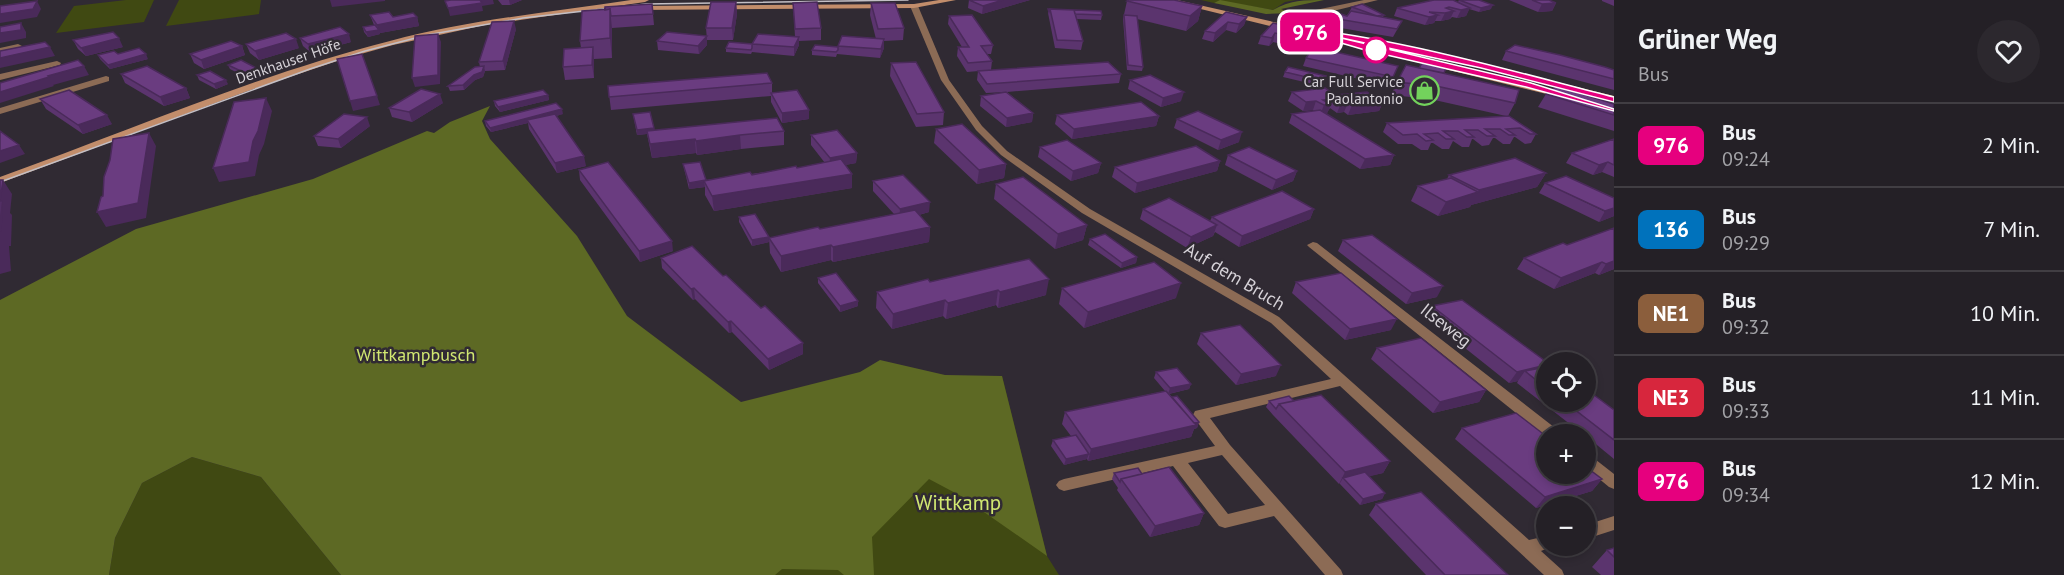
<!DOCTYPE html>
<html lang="de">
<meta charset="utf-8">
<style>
:root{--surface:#242026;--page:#2c282e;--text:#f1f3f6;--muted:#a3a3a7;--line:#413e43}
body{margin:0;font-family:"PT Sans",sans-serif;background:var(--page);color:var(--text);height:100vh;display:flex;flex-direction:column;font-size:22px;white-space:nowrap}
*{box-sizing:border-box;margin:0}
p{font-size:20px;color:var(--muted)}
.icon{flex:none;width:33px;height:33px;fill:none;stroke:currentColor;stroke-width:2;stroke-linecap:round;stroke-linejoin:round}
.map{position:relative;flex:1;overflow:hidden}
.drawer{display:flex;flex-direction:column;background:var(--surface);width:450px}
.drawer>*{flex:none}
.badge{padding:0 12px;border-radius:9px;font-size:21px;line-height:39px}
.tools{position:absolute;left:1536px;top:352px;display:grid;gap:12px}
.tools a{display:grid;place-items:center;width:60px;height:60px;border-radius:50%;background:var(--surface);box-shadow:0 3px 9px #0003,0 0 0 2px var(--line);font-size:30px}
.map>.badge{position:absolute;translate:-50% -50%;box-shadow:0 0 0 3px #fff}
.round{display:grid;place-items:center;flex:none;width:63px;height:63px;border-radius:32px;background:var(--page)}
.summary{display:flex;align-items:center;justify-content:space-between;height:102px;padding:0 24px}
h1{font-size:28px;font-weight:800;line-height:45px}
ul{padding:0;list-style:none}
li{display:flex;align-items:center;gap:18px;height:84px;padding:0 24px;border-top:2px solid var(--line)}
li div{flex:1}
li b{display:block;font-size:22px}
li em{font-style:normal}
li .badge{min-width:66px;font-weight:700;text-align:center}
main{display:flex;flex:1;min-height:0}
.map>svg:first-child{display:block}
</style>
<main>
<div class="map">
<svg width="1614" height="575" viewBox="0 0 1614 575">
<rect width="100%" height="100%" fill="#302a33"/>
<path fill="#404912" d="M126 0H154L144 22 56 33 74 6Z
M179 0H261L259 14 166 26Z
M1201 0H1296L1285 2 1273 10 1220 1 1214 3Z
M1002 376 1047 556 1059 575H612Z
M192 457 261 477 341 575H109L115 538 142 483Z"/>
<path fill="#5d6924" d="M1220 0 1273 10C1290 0 1304 0 1324 0L1281 9 1290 13 1266 14 1214 3Z
M490 106 482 121 490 139 577 236 627 316 741 402 860 372 880 360 945 375 1002 376 1047 556 961 496 929 479 872 537 874 575H844L838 570 782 569 775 575H341L261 477 192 457 142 483 115 538 109 575H0V300L136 229 313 179 427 131 434 133 450 122Z"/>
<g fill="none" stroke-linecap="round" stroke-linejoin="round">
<path fill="#8c6b55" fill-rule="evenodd" d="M1364 0H1378L1329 12 1312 34 1305 32 1320 14 1306 17 1284 27 1277 25 1301 13Z
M911 4 918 6 949 80 982 126 1007 151 1090 209 1279 317 1529 540 1546 536V546H1553L1541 551 1562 570 1564 575H1544L1340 386 1210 418 1230 445 1341 570 1343 575H1325L1274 516 1225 528 1219 526 1173 466 1064 491 1059 489 1056 485 1059 481 1064 479 1215 446 1195 419 1193 415 1195 411 1331 379 1271 323 1082 213 1001 155 976 130 941 80 910 6ZM1222 455 1265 505 1228 514 1188 463Z
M18 44 22 46 21 48 0 52V48Z
M57 61 61 63 60 65 0 80V74Z
M106 76 109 77V81L0 114V108Z
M1313 242 1317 243 1559 431 1561 435H1546V437L1309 247 1307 245Z
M1586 454 1591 456 1614 474V489L1609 487 1586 468Z
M1614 516V530L1586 539V525Z"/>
<path fill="#c28d6b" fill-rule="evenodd" d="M631 0H649L645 2 485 25 393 45 343 59 245 92 0 183V177C129 131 256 75 390 41 469 20 550 12 631 0Z
M939 0H956L914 8 638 10 634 8 638 6 914 4Z
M1164 0H1177L1309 30 1567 95 1563 98Z
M1519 73 1614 96V102L1519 77Z"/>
<path stroke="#c3bfc5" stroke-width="1.5" d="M0 182 310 69 365 51 427 35 523 18 646 4 908 0"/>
</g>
<path fill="#5b346e" d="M498 0H522L510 5H502Z
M969 0H1030L982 14 968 8Z
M1459 0 1491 9 1479 12 1469 9 1466 16 1457 18 1452 17 1450 19 1441 21H1435L1434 23 1425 25 1394 16 1397 8 1458 2Z
M1509 0H1549L1556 3 1552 11 1538 12Z
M1602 0H1614V6L1602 1Z
M1127 1 1202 6 1198 21 1186 31 1137 19 1143 67 1142 71 1127 70 1123 19Z
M736 2 737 14 733 40H707L706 28Z
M793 3 821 28V40L799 41V45L794 56 752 52 751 54 726 52V48L795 37Z
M871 3 904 28 903 40 884 41V48L880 58 837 54 836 57 812 55V50L838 47V46L876 39 870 15Z
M652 4 654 25 612 28V58L594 59V78L565 80 563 67 581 48 580 41 605 10Z
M1352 7 1384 15 1383 17 1402 21 1393 37 1335 27 1338 19 1347 16Z
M1048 9 1102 15 1101 20 1076 19 1083 41 1081 50 1055 48 1048 13Z
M1226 12 1247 17 1244 25 1236 33 1226 30 1213 42 1202 39 1205 31Z
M370 15 417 17 419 26 380 33V34L368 37 364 32 363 27 374 25Z
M949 16 993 45 991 54H987L992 61 991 70 967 72 957 56 958 47H962L948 24Z
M1296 28 1293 36 1286 45 1273 42 1269 46 1258 44 1261 36Z
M516 29 505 70 485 71 483 77 475 80 464 90 450 91 448 86 480 67 479 62Z
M300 38 351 42 311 53 303 46Z
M73 40 123 47 86 56 78 49Z
M657 41 707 45 699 54 658 50Z
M246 44 299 48 259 60 250 53Z
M242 46 245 55 204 69 194 63 190 54Z
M1506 51 1614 70V90L1502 60Z
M98 55 148 59 110 69 100 59Z
M1306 58 1398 66 1389 86 1303 66Z
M891 63 944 112 943 125 916 127 890 76Z
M228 65 260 74 247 78 230 69Z
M978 71 1121 74 1119 83 1007 92 1033 113 1032 122 1006 127 980 106 981 96 1006 92 986 93 977 80Z
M1285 72 1324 80 1321 86 1283 77Z
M1444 73 1515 103 1508 116 1536 134 1531 143 1525 144 1515 137H1514L1510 144H1503L1495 138H1493L1489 145 1482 146 1473 139H1472L1469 147H1462L1453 141 1449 149H1442L1433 143H1431L1428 150H1421L1412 144H1398L1383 132 1387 123 1506 116 1430 99 1391 95 1397 82Z
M121 74 186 88 190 98 164 106 125 83Z
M197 75 228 84 216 89 199 80Z
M1130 80 1181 101 1161 107 1128 89Z
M772 83V92L809 119 782 123 771 102V96L611 110 608 86Z
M1292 92 1336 95 1383 102 1379 111 1348 115 1344 112 1337 113 1330 108 1326 114 1394 155 1390 165 1360 169 1289 123 1292 114 1314 111 1313 110 1303 111 1288 101Z
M1546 94 1614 104V131L1538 107Z
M548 95 549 100 500 112 495 106 494 101Z
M40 99 112 124 83 134 46 109Z
M443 103 412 122 392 117 389 108Z
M563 114 556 116 586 166 557 173 529 129 528 123 491 132 486 126 485 121Z
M633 114 655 130 784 131V145L741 149 697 155 696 153 652 158 647 134 637 135Z
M1057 115 1159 116 1156 126 1072 139 1055 124Z
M1177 119 1239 142 1218 150 1174 128Z
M370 126 341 148 318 146 314 136Z
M936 129 1006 164 1004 178 977 184 934 143Z
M811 135 857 153 856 163 845 165 852 188 714 211 705 195V187L689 189 683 164 706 180 797 168 825 163 811 145Z
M1614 139V177L1602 172 1593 175 1566 163 1572 153Z
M1040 147 1101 163 1098 173 1071 181 1038 157Z
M1228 155 1297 171 1293 181 1272 190 1225 165Z
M1220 161 1217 171 1135 193 1112 177 1115 167Z
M579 170 673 251 640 262 580 180Z
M1546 173 1537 187 1471 205 1470 207 1438 216 1411 201 1418 186 1447 179 1449 175Z
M873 181 929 212 919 215 930 227 929 242 833 262 831 260 781 272 770 253 769 238 820 229 894 214 873 191Z
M1545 183 1614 216 1599 222 1539 193Z
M996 184 1087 225 1083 240 1055 249 994 199Z
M1143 209 1210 221 1212 217 1314 209 1310 219 1239 247 1215 232 1213 236 1187 248 1140 219Z
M739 217 769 237V242L752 246 739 222Z
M1614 228V269L1599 275 1595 273 1554 289 1517 269 1524 258 1567 245Z
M1090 239 1137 257 1136 263 1121 268 1088 245Z
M1343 240 1437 297 1406 304 1338 251Z
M661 258 723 276 803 343V354L769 370 732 332 729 333 695 299 693 300 662 268Z
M818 278 858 306 840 312 818 283Z
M930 282 1046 295 998 308 996 305 946 319 943 316 892 329 876 308 877 292Z
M1296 282 1391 330 1345 340 1292 293Z
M1062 288 1176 298 1084 328 1059 304Z
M1432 306 1546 363V402H1586L1614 410V459L1586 436V435H1584L1517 383 1518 381 1509 383 1426 317Z
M1201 333 1276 376 1236 385 1197 344Z
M1377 348 1486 390 1479 402 1433 413 1371 359Z
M1156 372 1191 384 1189 389 1169 394 1199 422 1197 428 1194 429 1191 437 1088 461 1087 459 1064 465 1051 446 1053 440 1071 436 1062 424 1065 412 1165 391 1154 378Z
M1269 401H1294L1390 461 1383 473 1369 476 1385 493 1382 499 1360 505 1340 484V483L1339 484 1273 415 1266 407Z
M1462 428 1602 479 1592 491 1536 508 1455 439Z
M1114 473 1142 474 1204 513 1199 525 1150 537 1117 490 1118 488 1112 479Z
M1376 504 1508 575H1426L1369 515Z
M1614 548V575H1601L1592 567 1607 550Z"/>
<path fill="#4a2a5a" d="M330 0H385V1L332 7Z
M480 0H493L494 4 482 6 483 11 450 16 448 8Z
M509 0H522L510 5Z
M1003 0H1030L982 14 983 6Z
M37 1 41 9 37 17 0 23V14Z
M736 2 737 14 733 40 732 28Z
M1556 3 1552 11 1538 12 1542 4Z
M1493 5 1491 9 1479 12 1481 8Z
M1202 6 1198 21 1186 31 1190 16Z
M1449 7 1446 13 1454 11 1450 19 1441 21 1445 13 1446 8Z
M1470 8 1466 16 1457 18 1461 10Z
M610 9 612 28V58L610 38Z
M1438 15 1434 23 1425 25 1429 17Z
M417 17 419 26 380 33V34L368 37 366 32 378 30 377 25Z
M1247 17 1244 25 1236 33 1239 24Z
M514 21 516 29 505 70 503 61Z
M1228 22 1226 30 1213 42 1215 33Z
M21 23 26 32V38L0 43V33Z
M1296 28 1293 36 1286 45 1289 36Z
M1275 33 1273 42 1269 46 1272 38Z
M349 34 351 42 311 53 308 44Z
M438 34 441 42 440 84 415 87 412 78Z
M707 36V45L699 54 698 46Z
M799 37V45L794 56V47Z
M119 38 123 47 86 56 81 48Z
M296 39 299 48 259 60 255 51Z
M884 39V48L880 58 881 49Z
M242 46 245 55 204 69 201 60Z
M50 47 55 56 0 68V58Z
M593 47 594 60V78L592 65Z
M146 54 148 59 110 69 108 65Z
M84 66 89 75 53 85 54 86 0 103V92L48 76Z
M484 66 485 71 483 77 475 80 464 90 463 85Z
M258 69 260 74 247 78 245 73Z
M226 80 228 84 216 89 214 84Z
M186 88 190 98 164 106 160 97Z
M1184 92 1181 101 1161 107 1163 98Z
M440 94 443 103 412 122 409 112Z
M548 95 549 100 500 112 498 107Z
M377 96 380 105 353 111 350 101Z
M266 98 272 111 264 144 259 155 255 176 219 182 213 168 253 141Z
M1333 99 1327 114 1320 115 1324 105 1323 100Z
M1316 101 1313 110 1303 111 1306 102Z
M1383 102 1379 111 1348 115 1352 105Z
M1341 103H1348L1344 112 1337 113Z
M562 109 563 114 529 123 527 120 528 123 491 132 490 128Z
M809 110V119L782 123V113Z
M1033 113 1032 122 1006 127 1007 118Z
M107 115 112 124 83 134 78 125Z
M1159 116 1156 126 1072 139 1074 129Z
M367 117 370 126 341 148 338 139Z
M654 128 655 133 637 135V130Z
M1242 132 1239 142 1218 150 1221 140Z
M149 133 156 146 146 218 106 227 97 212Z
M740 135 741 149 697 155 696 141Z
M695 139 696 153 652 158 650 144Z
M19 145 25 154 0 163V151Z
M857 153 856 163 829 168 830 158Z
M1394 155 1390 165 1360 169 1365 159Z
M584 156 586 166 557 173 555 163Z
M1220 161 1217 171 1135 193 1137 183Z
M1608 162 1602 172 1593 175 1599 165Z
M1101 163 1098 173 1071 181 1073 171Z
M1006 164 1004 178 977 184 979 170Z
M1297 171 1293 181 1272 190 1276 180Z
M1546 173 1537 187 1471 205 1470 207 1438 216 1446 202 1478 192 1479 190Z
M852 174V188L714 211 712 196Z
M3 180 12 194 10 213 12 215 11 246H9L11 271 0 274V201Z
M704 181 705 187 689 189V183Z
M930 202 929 212 899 220 900 209Z
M1614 208V216L1599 222 1605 211Z
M1314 209 1310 219 1239 247 1242 236Z
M1087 225 1083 240 1055 249 1058 234Z
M1217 225 1213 236 1187 248 1191 237Z
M930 227 929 242 833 262V247Z
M769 237V242L752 246V240Z
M672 241 673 251 640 262 639 251Z
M831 245V260L781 272V256Z
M1137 257 1136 263 1121 268 1122 263Z
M1614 261V269L1599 275 1606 264Z
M1602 262 1595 273 1554 289 1561 278Z
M1049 279 1046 295 998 308 1000 292Z
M1181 283 1176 298 1084 328 1088 312Z
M1443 286 1437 297 1406 304 1412 293Z
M694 288 695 299 693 300 691 289Z
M998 290 996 305 946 319 948 303Z
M945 300 943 316 892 329 893 314Z
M858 301V306L840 312V306Z
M1397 319 1391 330 1345 340 1350 329Z
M731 321 732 332 729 333 728 322Z
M803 343V354L769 370 768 359Z
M1281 365 1276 376 1236 385 1241 374Z
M1546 365V369L1525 371 1518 381 1509 383 1517 372Z
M1191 384 1189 389 1168 394 1170 388Z
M1486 390 1479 402 1433 413 1440 402Z
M1199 422 1197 428 1194 429 1191 437 1088 461 1091 449Z
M1089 454 1087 459 1064 465 1066 459Z
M1390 461 1383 473 1347 482 1343 478 1340 483 1339 484 1345 472Z
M1602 479 1592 491 1536 508 1545 497Z
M1385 493 1382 499 1360 505 1363 499Z
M1204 513 1199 525 1150 537 1155 526Z"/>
<path fill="#6a3c80" stroke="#4a2a5a" stroke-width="1.5" d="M451 0H480L482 3 448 8 445 1Z
M969 0H1003L983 6Z
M1129 0H1174L1202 6 1190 16 1127 1Z
M1434 0H1453L1470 8 1461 10 1449 7 1446 8 1454 11 1445 13 1429 12 1438 15 1429 17 1397 8Z
M1459 0H1479L1493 5 1481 8Z
M1532 0H1549L1556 3 1542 4Z
M37 1 33 9 0 14V6Z
M711 2H736L732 28H706Z
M817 2 821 28 795 29 793 3Z
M871 3H895L904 28 878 29Z
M652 4 653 14 611 16 610 9 605 10V7Z
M1362 4 1384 15 1377 16 1352 7Z
M610 9V38L580 41 582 11Z
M1048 9 1101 11 1102 15 1075 14 1074 10 1050 9 1049 12Z
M1050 9 1074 10 1083 41 1057 40Z
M1351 11 1402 21 1397 29 1338 19 1341 14 1347 16Z
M389 12 393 17 413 13 417 17 377 25 370 15Z
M1226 12 1247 17 1239 24 1228 22 1215 33 1205 31Z
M972 15 993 45 981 46 992 61 968 63 958 47H969L949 16Z
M1124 15 1137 16 1143 67 1128 65Z
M514 21 503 61 479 62 492 22Z
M21 23V30L0 33V27Z
M1273 23 1296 28 1289 36 1275 33 1272 38 1261 36Z
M375 25 379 30 366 32 363 27Z
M340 27 349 34 308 44 300 38Z
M113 32 119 38 81 48 73 40Z
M667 32 707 36 698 46 657 41Z
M286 33 296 39 255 51 246 44Z
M438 34V75L412 78 415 36Z
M758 34 799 37 794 47 752 44Z
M842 36 884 39 881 49 838 46Z
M231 41 242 46 201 60 190 54Z
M45 42 50 47 0 58V51Z
M729 42 752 44V48L751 50 726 48Z
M815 45 838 47V50L836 52 812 50Z
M1515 45 1560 55 1605 67 1614 70V79L1506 51Z
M593 47 592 65 563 67 564 49Z
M1313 47 1398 66 1393 77 1306 58Z
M139 48 146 54 108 65 98 55 114 51 118 54Z
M362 54 377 96 350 101 337 59Z
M78 60 84 66 48 76 49 77 0 92V83Z
M241 60 258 69 245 73 228 65Z
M916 62 944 112 917 114 891 63Z
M1108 62 1121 74 987 84 978 71Z
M1422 63 1446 68 1444 73 1419 68Z
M1406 65 1519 90 1515 103 1436 86 1397 82Z
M147 66 186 88 160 97 121 74Z
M484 66 482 72 474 75 463 85 448 86 475 67Z
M1288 67 1326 76 1323 81 1285 72Z
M210 71 226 80 214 84 197 75Z
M767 73 772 83 609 97 608 86Z
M1150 75 1184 92 1163 98 1130 80Z
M1557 86 1614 104V115L1546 94Z
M1325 88 1336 95 1367 92 1383 102 1352 105 1348 103H1341L1333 99 1323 100 1330 104 1324 105 1316 101 1306 102 1292 92Z
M421 89 440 94 409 112 389 108Z
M69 90 107 115 78 125 40 99Z
M543 90 548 95 498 107 494 101Z
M797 90 809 110 782 113 771 93Z
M1006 92 1033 113 1007 118 981 96Z
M266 98 258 131 253 141 249 162 213 168 234 102Z
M1141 102 1159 116 1074 129 1057 115Z
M556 103 562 109 490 128 485 121Z
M1320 110 1394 155 1365 159 1292 114Z
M1198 111 1242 132 1221 140 1177 119Z
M650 112 654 128 637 130 633 114Z
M344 114 367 117 338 139 314 136Z
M555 114 584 156 555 163 527 120Z
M1509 116 1536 134H1530L1520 128 1506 129 1515 135H1509L1500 129H1485L1495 136H1487L1478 130H1465L1474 137H1467L1458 131H1443L1454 139H1446L1438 133 1424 134 1433 140 1426 141 1417 134 1403 135 1387 123Z
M777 118 784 131 740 135 696 141 695 139 650 144 647 131Z
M962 124 1006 164 979 170 936 129Z
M837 130 857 153 830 158 811 135Z
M0 131 19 145 0 151Z
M149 133 138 203 97 212 101 197 103 196 104 177 110 160 113 139Z
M1614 139V165L1608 162 1599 165 1572 153Z
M1067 140 1101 163 1073 171 1040 147Z
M1196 146 1220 161 1137 183 1115 167Z
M1249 147 1297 171 1276 180 1228 155Z
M1515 158 1546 173 1479 190 1449 175Z
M841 159 852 174 712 196 704 181 750 172 752 175 796 166 797 168Z
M608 162 672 241 639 251 579 170Z
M700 162 706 180 689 183 683 164Z
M903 175 930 202 900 209 873 181Z
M1566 176 1614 198V208L1605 211 1545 183Z
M1023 177 1087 225 1058 234 996 184Z
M1451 178 1478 192 1446 202 1418 186Z
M0 180H3L0 201H2L1 231H0Z
M1282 191 1314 209 1242 236 1212 217Z
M1169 198 1217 225 1191 237 1143 209Z
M915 210 930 227 833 247 831 245 781 256 769 238 818 227 820 229Z
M755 214 769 237 752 240 739 217Z
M1614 228V261L1606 264 1602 262 1561 278 1524 258 1563 243 1567 245Z
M1105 234 1137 257 1122 263 1090 239Z
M1372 235 1443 286 1412 293 1343 240Z
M692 246 723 276 726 275 761 308 765 306 803 343 768 359 731 321 728 322 694 288 691 289 661 258Z
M1029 259 1049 279 1000 292 998 290 948 303 945 300 893 314 877 292 928 279 930 282Z
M1154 262 1181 283 1088 312 1062 288Z
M836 273 858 301 840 306 818 278Z
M1341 273 1397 319 1350 329 1296 282Z
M1462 300 1548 363H1546V365L1517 372 1432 306Z
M1240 325 1281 365 1241 374 1201 333Z
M1421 338 1486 390 1440 402 1377 348Z
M1546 367V388L1525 371Z
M1177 368 1191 384 1170 388 1156 372Z
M1586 389 1614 410V440L1565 402H1586Z
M1166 391 1196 425 1091 449 1065 412Z
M1321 395 1390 461 1345 472 1279 404Z
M1177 396 1199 422 1194 423 1172 397Z
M1289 396 1294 401 1279 404 1276 409 1269 401Z
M1516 413 1546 436V474H1586V467L1602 479 1545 497 1462 428Z
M1076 435 1089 454 1066 459 1053 440Z
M1169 467 1204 513 1155 526 1121 479Z
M1138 468 1142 474 1121 479 1120 482 1114 473Z
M1365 472 1385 493 1363 499 1343 478Z
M1421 492 1508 575H1445L1376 504Z
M1614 548V557L1607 550Z"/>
<path fill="#e6007e" stroke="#fff" stroke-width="1.5" d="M1309 29C1413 42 1516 72 1614 97V102L1481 68 1337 37 1531 83 1614 109V111L1526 87 1365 50 1307 33Z"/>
<defs>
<symbol id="shop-ring" viewBox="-11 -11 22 22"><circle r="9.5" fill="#302a33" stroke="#73d25c" stroke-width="1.5"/><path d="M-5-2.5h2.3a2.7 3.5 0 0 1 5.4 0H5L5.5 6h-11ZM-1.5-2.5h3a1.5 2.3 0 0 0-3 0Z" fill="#73d25c"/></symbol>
</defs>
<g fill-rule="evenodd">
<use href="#shop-ring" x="1408" y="74" width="33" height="33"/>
</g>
<circle fill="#fff" stroke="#e6007e" stroke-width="3" cx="1376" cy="50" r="12"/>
<g text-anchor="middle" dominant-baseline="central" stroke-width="5" stroke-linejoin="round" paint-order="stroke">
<g font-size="15" fill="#d6d2d8" stroke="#302a33">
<text transform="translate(288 61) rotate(-19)">Denkhauser Höfe</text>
</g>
<g font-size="15" fill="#d6d2d8" stroke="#302a33" text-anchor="end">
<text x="1403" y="81">Car Full Service<tspan x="1403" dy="17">Paolantonio</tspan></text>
</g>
<g font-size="18" fill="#d6d2d8" stroke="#302a33">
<text transform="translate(1235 276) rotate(31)">Auf dem Bruch</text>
<text transform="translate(1446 325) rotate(38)">Ilseweg</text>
</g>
<g font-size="18" fill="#d1e871" stroke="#302a33">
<text x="416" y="354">Wittkampbusch</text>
</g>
<g font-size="21" fill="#d1e871" stroke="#302a33">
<text x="958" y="502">Wittkamp</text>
</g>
</g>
</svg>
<div class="tools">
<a><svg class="icon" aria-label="locate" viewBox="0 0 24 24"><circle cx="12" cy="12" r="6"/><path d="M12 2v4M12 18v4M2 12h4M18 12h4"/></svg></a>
<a>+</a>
<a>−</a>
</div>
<b class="badge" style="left:1310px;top:32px;background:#e6007e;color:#fff">976</b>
</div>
<section class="drawer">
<div class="summary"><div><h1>Grüner Weg</h1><p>Bus</p></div><a class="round"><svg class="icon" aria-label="heart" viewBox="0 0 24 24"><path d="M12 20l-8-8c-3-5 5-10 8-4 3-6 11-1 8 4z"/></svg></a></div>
<ul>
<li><span class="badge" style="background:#e6007e;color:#fff">976</span><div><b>Bus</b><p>09:24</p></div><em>2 Min.</em></li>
<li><span class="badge" style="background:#0072bc;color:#fff">136</span><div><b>Bus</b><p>09:29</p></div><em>7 Min.</em></li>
<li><span class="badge" style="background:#8b5e3c;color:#fff">NE1</span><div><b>Bus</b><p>09:32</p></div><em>10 Min.</em></li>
<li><span class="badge" style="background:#d7263d;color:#fff">NE3</span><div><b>Bus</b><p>09:33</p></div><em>11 Min.</em></li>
<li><span class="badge" style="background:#e6007e;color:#fff">976</span><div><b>Bus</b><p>09:34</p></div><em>12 Min.</em></li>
</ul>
</section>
</main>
